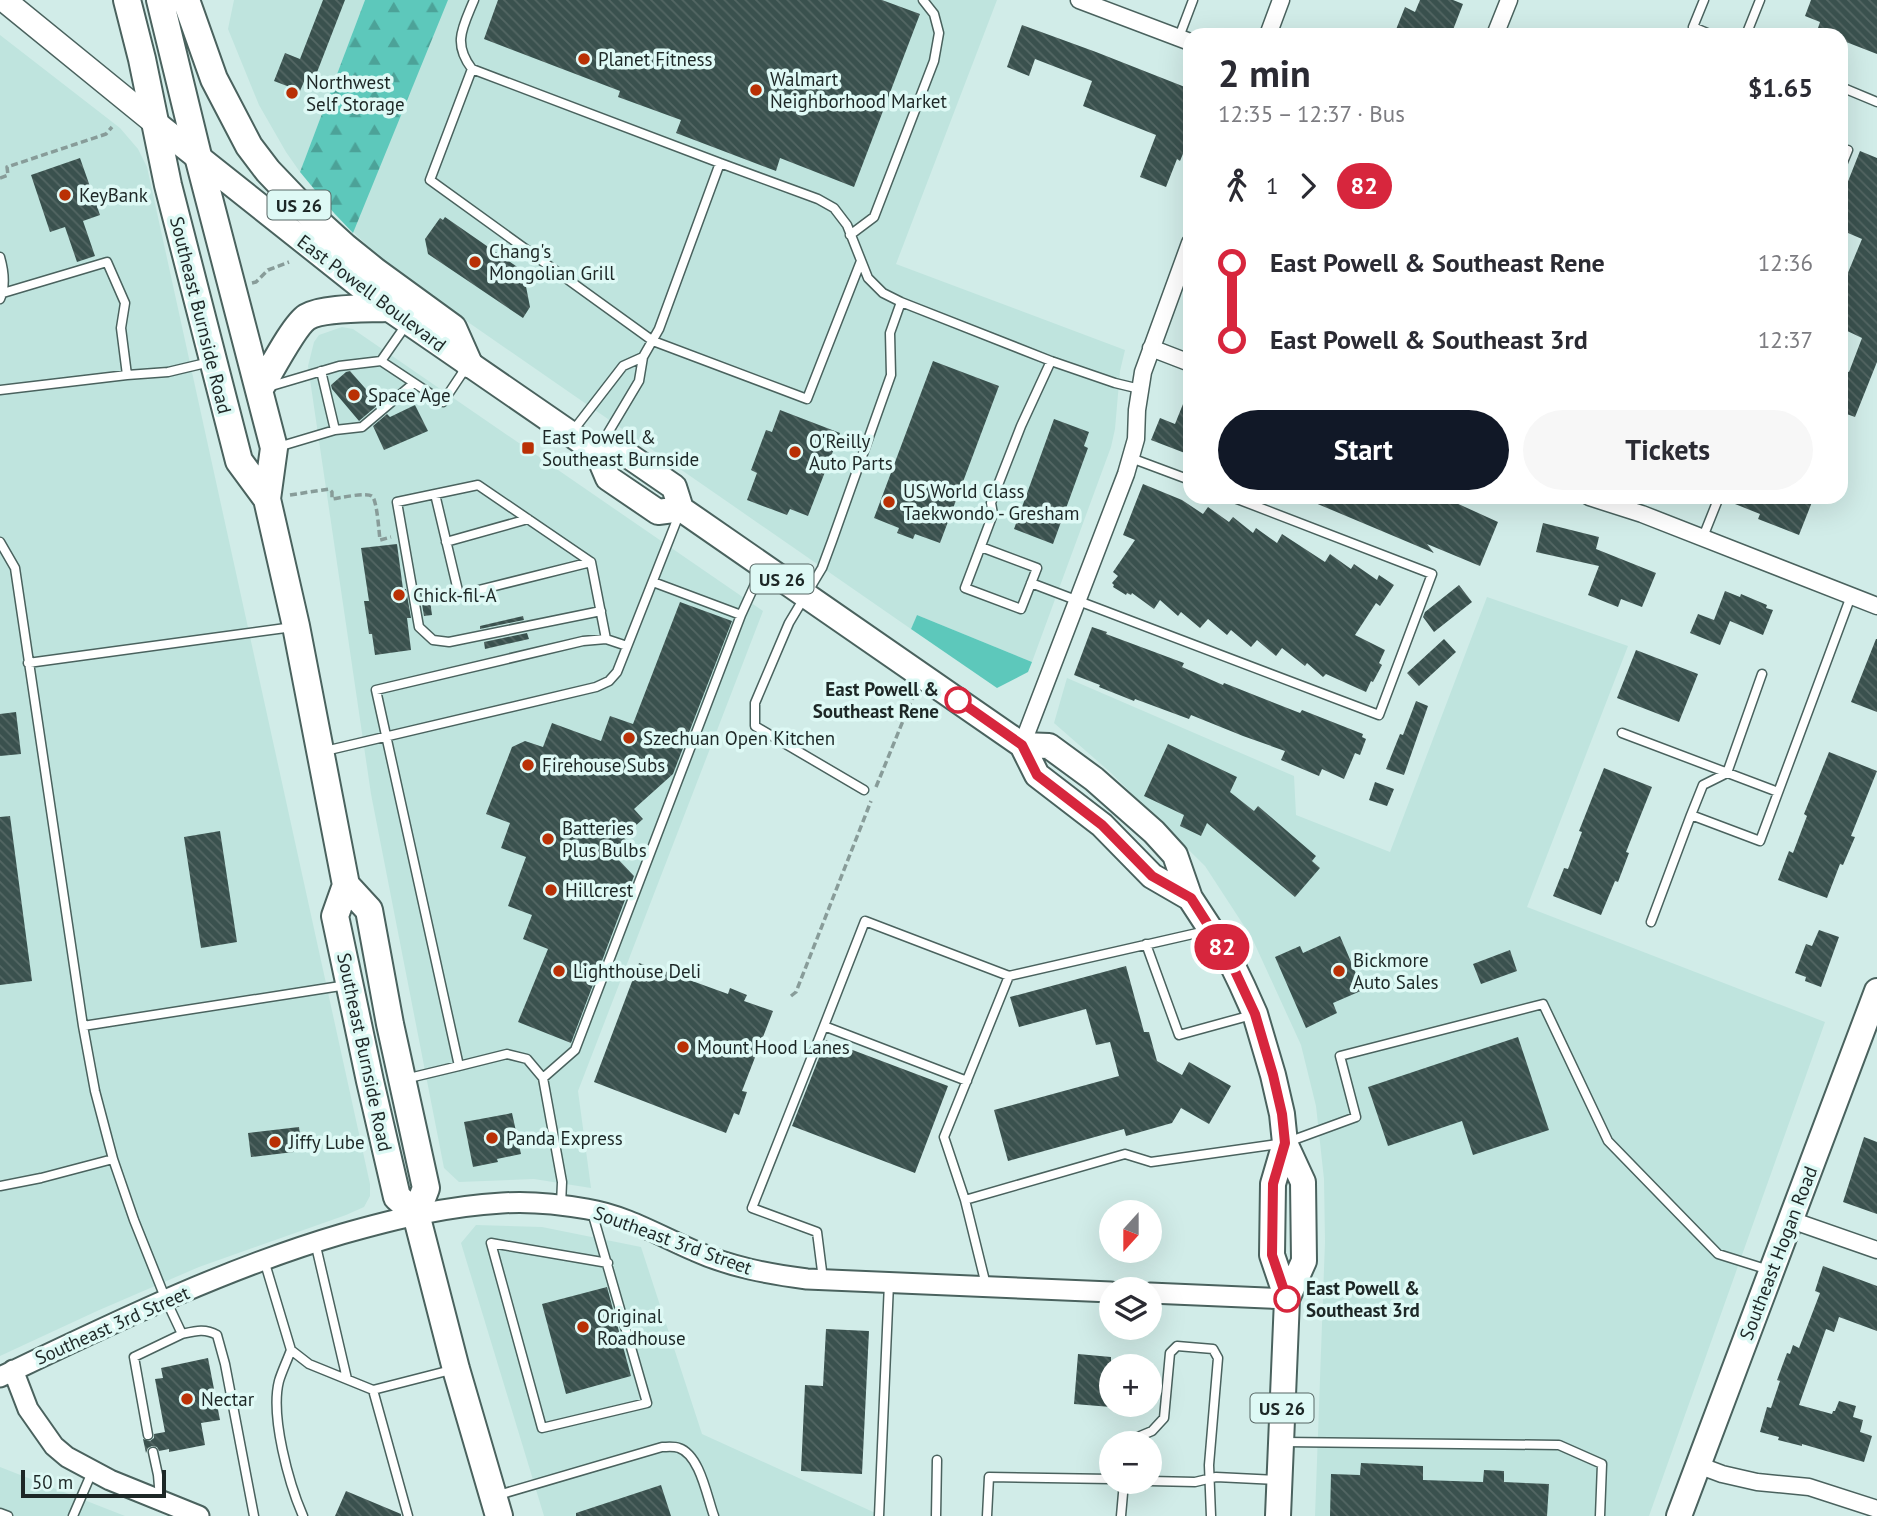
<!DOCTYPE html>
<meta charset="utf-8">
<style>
:root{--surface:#fff;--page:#f7f7f7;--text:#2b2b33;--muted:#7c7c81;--accent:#111827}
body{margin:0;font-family:"PT Sans",sans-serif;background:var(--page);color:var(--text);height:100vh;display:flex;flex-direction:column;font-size:26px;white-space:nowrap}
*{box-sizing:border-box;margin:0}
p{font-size:23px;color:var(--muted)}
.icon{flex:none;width:38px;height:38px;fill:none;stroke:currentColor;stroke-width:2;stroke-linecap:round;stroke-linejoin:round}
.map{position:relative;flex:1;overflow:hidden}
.panel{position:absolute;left:1183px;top:28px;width:665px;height:476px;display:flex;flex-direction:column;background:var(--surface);border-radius:21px;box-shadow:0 7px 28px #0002}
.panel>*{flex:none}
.badge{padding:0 14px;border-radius:23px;font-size:24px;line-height:46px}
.needle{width:46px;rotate:201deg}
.buttons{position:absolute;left:1099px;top:1200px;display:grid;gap:14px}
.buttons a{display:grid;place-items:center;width:63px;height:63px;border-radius:50%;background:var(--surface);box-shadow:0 7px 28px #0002;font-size:35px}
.scale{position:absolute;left:21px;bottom:18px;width:145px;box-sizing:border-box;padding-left:7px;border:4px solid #1d2726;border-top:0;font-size:19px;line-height:24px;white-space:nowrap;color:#1d2726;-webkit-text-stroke:5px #def9f5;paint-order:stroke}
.map>.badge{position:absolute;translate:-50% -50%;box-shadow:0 0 0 4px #fff}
.legs{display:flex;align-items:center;gap:10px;height:77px;padding:0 35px;font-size:23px}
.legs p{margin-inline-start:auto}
.headline{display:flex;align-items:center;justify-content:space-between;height:119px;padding:0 35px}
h1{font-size:38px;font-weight:800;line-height:52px}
.cta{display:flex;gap:14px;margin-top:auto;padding:14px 35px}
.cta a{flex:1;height:80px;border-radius:42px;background:var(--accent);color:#fff;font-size:28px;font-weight:800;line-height:80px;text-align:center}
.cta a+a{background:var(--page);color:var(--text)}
ul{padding:0 35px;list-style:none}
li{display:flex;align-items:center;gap:24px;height:77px;font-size:26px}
li i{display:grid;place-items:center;width:10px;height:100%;margin:0 9px;background:currentColor}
li i::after{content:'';width:18px;height:18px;margin:-9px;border:5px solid;border-radius:50%;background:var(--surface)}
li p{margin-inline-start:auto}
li:first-child i{background:linear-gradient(#0000 50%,currentColor 0)}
li:last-child i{background:linear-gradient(currentColor 50%,#0000 0)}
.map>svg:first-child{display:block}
</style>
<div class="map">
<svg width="1877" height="1516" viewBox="0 0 1877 1516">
<defs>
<pattern id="forest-firs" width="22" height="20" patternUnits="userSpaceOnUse" patternTransform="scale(1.75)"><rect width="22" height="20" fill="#5dc8bb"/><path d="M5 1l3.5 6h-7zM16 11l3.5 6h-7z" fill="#4ca298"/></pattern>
<pattern id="building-back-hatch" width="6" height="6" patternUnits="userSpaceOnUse" patternTransform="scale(1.75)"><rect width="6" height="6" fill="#3a514e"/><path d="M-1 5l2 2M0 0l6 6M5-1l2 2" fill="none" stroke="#546764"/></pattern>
</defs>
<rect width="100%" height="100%" fill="#d1ece8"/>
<path fill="#bfe4de" d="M234 0H365L300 172 286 152 259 105 228 29Z
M395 0H997L896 264 1125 350 1120 371 1115 429 1111 447 1032 662 917 615 911 629 416 286 379 257 334 213Z
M0 35 120 128 138 149 147 167 370 1184V1196L364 1207 346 1215 199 1267 97 1311 0 1356Z
M342 327 353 329 763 611 578 1091 591 1188 534 1179 459 1182 444 1168 371 794 308 366 314 342 319 335Z
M1487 597 1628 646 1527 907 1825 1022 1649 1516H1315L1325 1242 1324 1179 1316 1106 1301 1045 1252 938 1205 866 1110 772 1054 723 1067 678 1294 776 1296 815 1390 852Z
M476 1225 542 1227 641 1247 702 1434 882 1516H544L461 1243Z
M0 1467 125 1516H0Z"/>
<path fill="#5dc8bb" d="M917 615 1032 662 1028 672 997 688 911 629Z"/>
<path fill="url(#forest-firs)" d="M365 0H448L353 233 334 213 300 172Z"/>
<path fill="url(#building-back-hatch)" d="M323 0H345L314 80 306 77 300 91 274 81 285 53 300 59Z
M498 0H882L920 14 854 187 780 158 776 171 676 133 681 120 618 97 620 91 484 39Z
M1420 0H1453L1463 4 1451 35 1438 30 1436 35H1403L1395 32 1405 7 1415 12Z
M1811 0H1877V54L1841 40V35H1828L1817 31 1820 22 1805 16Z
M1022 25 1096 52 1190 89V137L1180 161 1177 159 1166 187 1140 177 1156 135 1083 106 1092 81 1035 59 1029 76 1007 67Z
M1860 151 1877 158V362L1855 417 1841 412V369L1849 372 1862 338 1841 328V272L1847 275 1862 239 1841 230V199Z
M80 158 100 215 83 221 95 256 77 262 65 227 50 232 31 175Z
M445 217 523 271 530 307 523 318 428 254 425 239 440 218 443 220Z
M933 361 999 386 940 543 915 534 913 539 897 533 899 528 874 518Z
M350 371 379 404 359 421 332 389 331 385 346 372Z
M1189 389H1190V455L1151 440 1160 418 1175 424Z
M415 405 428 431 384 450 373 426 387 414 390 417Z
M780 410 840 433 808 516 790 509 787 515 747 500 757 473 751 470 766 430 772 432Z
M1054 419 1089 432 1084 446 1088 448 1053 544 1014 529Z
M1143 484 1182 500 1203 514 1208 507 1229 522 1233 517 1253 533 1256 528 1277 543 1282 534 1325 562 1330 554 1351 569 1354 564 1377 580 1379 575 1394 585 1380 606 1376 603 1355 635 1385 650 1379 663 1382 665 1373 682 1371 681 1366 692 1326 674 1323 677 1307 663 1305 666 1282 648 1276 656 1257 640 1251 647 1231 630 1227 635 1208 619 1200 628 1181 612 1178 616 1160 600 1154 609 1132 593 1131 595 1127 593 1126 595 1113 587 1114 585 1112 583 1118 576 1113 572 1135 540 1123 535Z
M1301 497H1443L1498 522 1480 566 1427 544 1434 553Z
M1725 497H1814L1799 535 1758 519 1760 514 1725 500Z
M1543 523 1599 537 1596 549 1656 573 1642 607 1621 599 1618 607 1588 595 1599 566 1536 552Z
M397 544 403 589H406L411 618H407L411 650 375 655 372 634H369L364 601H369L361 548Z
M1459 585 1472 602 1434 632 1423 617 1425 612Z
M428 586 432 615 424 616 419 587Z
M1725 591 1740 597 1741 594 1767 605 1766 608 1773 610 1763 635 1730 621 1720 645 1690 633 1698 614 1714 620Z
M680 602 732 621 673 774 634 809 643 819 623 837 630 844 616 857 634 876 571 1043 518 1022 548 949 523 939 532 915 508 906 526 857 501 848 510 823 486 814 512 747 525 741 543 747 552 723 601 741 610 716 633 724Z
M523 616 524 620 480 629V626Z
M1092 627 1107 632 1106 634 1184 663 1182 667 1223 685 1224 683 1300 713 1302 710 1363 734 1362 737 1366 739 1360 755 1355 753 1344 779 1322 769 1319 776 1281 760 1285 751 1243 736 1191 715 1189 719 1135 699 1134 701 1099 687 1100 685 1074 675Z
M527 633 529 639 485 649 484 642Z
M1444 639 1456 652 1419 686 1407 673Z
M1876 639H1877V712L1851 702Z
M1636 650 1698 674 1679 722 1617 698Z
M1416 701 1428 706 1404 775 1386 769 1400 734 1403 735Z
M16 712 21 754 0 756V714Z
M1168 744 1237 777 1230 792 1254 811 1258 806 1316 856 1312 861 1320 868 1295 897 1207 823 1201 836 1180 826 1184 815 1144 796Z
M1829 752 1877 771 1851 836 1855 837 1843 865 1840 864 1827 898 1778 880 1789 851 1793 853 1807 816 1804 814Z
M1604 768 1652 787 1626 852 1629 853 1618 882 1615 881 1601 915 1553 896 1564 868 1568 869 1582 832 1579 831Z
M1375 782 1394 789 1387 806 1369 800Z
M10 816 32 981 0 985V817Z
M220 831 237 942 201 948 184 837Z
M1819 930 1839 937 1821 987 1805 981 1806 977 1795 973 1806 944 1812 946Z
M1340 936 1363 990 1333 1003 1337 1013 1306 1028 1275 957 1300 946 1303 953Z
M1510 950 1517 971 1481 984 1473 964Z
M639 963 659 970V969L728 994 730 988 747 995 744 1001 773 1011 742 1091 747 1092 739 1115 734 1113 726 1133 594 1082Z
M1126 966 1144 1032H1149L1157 1061 1182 1075 1189 1062 1231 1086 1209 1124 1181 1108 1172 1123 1126 1136 1124 1129 1008 1161 994 1110 1119 1076 1110 1042 1096 1045 1086 1009 1019 1027 1010 997Z
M1518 1037 1549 1130 1473 1155 1462 1121 1388 1146 1368 1087Z
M826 1040 948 1086 915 1173 792 1126Z
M512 1113 521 1154 497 1159 498 1162 473 1167 464 1122Z
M299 1127 302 1151 251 1157 248 1133Z
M1864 1137 1877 1142V1214L1843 1202Z
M1823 1266 1877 1286V1331L1839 1317 1834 1332 1826 1329 1799 1405 1832 1414 1833 1411H1835L1839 1401 1856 1406 1853 1417 1863 1420 1860 1432 1872 1436 1864 1462 1802 1444V1446L1778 1440 1779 1437 1760 1432 1767 1407 1771 1408 1780 1381 1777 1380 1787 1353 1790 1354 1793 1345 1799 1348 1820 1293 1815 1291Z
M607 1287 631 1376 566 1394 542 1304Z
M826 1329 869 1331 862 1474 801 1471 805 1385 823 1386Z
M1078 1354 1111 1357V1407L1074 1404Z
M208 1358 220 1420 201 1423 205 1445 169 1452V1449L159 1451 157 1447 152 1446 148 1448 146 1453 143 1439 150 1441 154 1438V1434L165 1432 155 1379 163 1378 161 1368Z
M1361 1463 1423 1466V1480L1483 1482 1484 1470 1504 1471V1482L1549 1484 1547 1516H1330L1331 1474 1360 1475Z
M661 1485 671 1516H576V1513Z
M346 1491 401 1514V1516H335Z"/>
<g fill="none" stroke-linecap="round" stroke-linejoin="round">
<defs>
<path id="service" d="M1704 0 1693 27 1712 35
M1746 35 1760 0
M1179 37 1193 0
M472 69C452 43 463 27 474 0
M1841 87 1877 102
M720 163 472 69 430 180 653 341 807 399 861 261
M1841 167 1848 150
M850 235 874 217 934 61 939 33 934 14 923 0
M0 257C4 271 6 286 0 299
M3 293 107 262 125 303 121 328 127 375
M406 325 381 361 443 402 467 366
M268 387 339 366 381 361
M0 390 127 375 168 372 210 362
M335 430 362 427 414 383
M572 432 623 366 643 357
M278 447 335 430 321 371
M599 448 639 381 643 357 659 329 720 163 818 199 834 208 847 225 868 278 883 293 901 302 1051 361 1115 383 1140 389
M1131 458 1190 480
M435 494 459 595 591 562
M1703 537 1719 497
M0 542 15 568 83 1026
M446 542 528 519
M981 547 1037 568 1021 609 965 588 993 514 991 503 1021 426 1051 361
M653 582 741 615
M1031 583 1379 715 1432 574 1232 497
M601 611 449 642 433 640 419 627 397 502 478 485 591 562 606 639
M28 663 293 627
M1622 733 1778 792
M325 751 596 687 609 681 617 672 680 512
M864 790 755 726V703L789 623 822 568 832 541 891 375 890 333 901 302
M1691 815 1703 785 1727 773 1762 674
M1651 922 1691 815 1760 841 1851 596
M1146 944 1179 1035 1252 1015
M824 1026 865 921 1009 976
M459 1066 507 1054 527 1059 543 1078 562 1182 561 1205
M543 1078 575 1050 741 615 762 569
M405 1079 459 1066 376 690 583 641 606 639 627 646
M0 1186 41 1178 113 1159
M965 1200 944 1137 1009 976 1206 931
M592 1212 647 1403 542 1428 491 1243 608 1263
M315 1242 347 1379
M264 1260 291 1350 309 1364 373 1390
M823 1279 817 1232 752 1208 824 1026 967 1081
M986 1285 965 1200 1125 1154 1151 1162 1285 1143 1356 1117 1340 1056 1543 1004 1608 1141 1718 1254 1769 1270
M291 1350C287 1361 282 1371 279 1381 270 1416 289 1484 303 1516
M148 1435 134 1357 182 1334
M1284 1442 1559 1445 1602 1464 1600 1516
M1130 1444 1133 1439 1152 1431 1164 1418 1170 1353 1177 1346 1213 1349 1218 1358 1209 1465 1211 1516
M153 1452 158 1475 160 1498
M1150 1481 1195 1482 1216 1477 1277 1480
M495 1496 662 1447C667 1447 674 1446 679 1448 700 1455 707 1497 714 1516
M0 1513 8 1516
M73 1516 92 1472
M254 1516 225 1364 217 1335C205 1328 195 1331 182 1334L166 1300 134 1220 113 1159 95 1091 83 1026 347 985
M408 1516 373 1390 451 1370
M879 1516 889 1283
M936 1516 937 1460
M987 1516 989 1477 1111 1479
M1121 1516 1124 1482"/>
<path id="minor" d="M1079 0 1190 42
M1268 35 1281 0
M1495 35 1509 0
M1151 348 1190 363
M1589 497 1642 514 1877 606
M1022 745 1126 474 1136 439 1137 410 1143 372 1190 243
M1791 1220 1877 1250
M1698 1465 1722 1474 1757 1482 1809 1487 1877 1509"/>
<path id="tertiary" d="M1150 1293 1287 1299
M13 1370 28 1409 54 1446 67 1457 110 1480 199 1516
M0 1377C111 1324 223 1269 342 1234 395 1219 447 1206 502 1203 530 1201 559 1204 587 1209 625 1215 660 1236 695 1251 730 1267 769 1274 807 1279L1111 1292"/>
<path id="secondary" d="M4 0 155 123"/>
<path id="primary" d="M155 123 388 308 597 452 626 454 674 487 681 509 1022 745 1037 775 1102 825 1152 876 1190 898
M597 452 608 478 658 512 681 509
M1022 745 1049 746 1094 779 1154 832 1175 855 1190 898 1228 956 1242 985 1255 1014 1273 1075 1282 1114 1285 1143 1303 1182 1304 1261 1287 1299
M1278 1516 1287 1299 1272 1255 1273 1184 1285 1143
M1679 1516 1877 991"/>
<path id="trunk" d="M127 0 142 59 168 185 239 461 267 499
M160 0 199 160 274 448 267 499 296 626 346 885 335 916 370 1081 397 1197 416 1214 456 1369 499 1516
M186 0 214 79 249 146 268 171 311 216 345 247 376 272 453 328 469 364
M259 390C269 374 294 325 307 317 324 307 367 309 388 308
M346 885 369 910 390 1024 426 1188 416 1214"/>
</defs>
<use href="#service" stroke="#4a625e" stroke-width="11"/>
<use href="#minor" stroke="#4a625e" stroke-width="19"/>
<use href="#tertiary" stroke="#4a625e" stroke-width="23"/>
<use href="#secondary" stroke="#4a625e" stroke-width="26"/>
<use href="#primary" stroke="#4a625e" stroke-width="28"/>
<use href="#trunk" stroke="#4a625e" stroke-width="30"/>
<path stroke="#889c99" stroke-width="3.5" stroke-dasharray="7 3.5" stroke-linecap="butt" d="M0 178 8 175 7 167 106 134 112 127
M252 283 256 282 268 270 289 262
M290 495 329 489 332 492V499C340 498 366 492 372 496 377 500 379 532 380 540L391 537
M876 787 914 694
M791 996 796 992 871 801"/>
<use href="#service" stroke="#fff" stroke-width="8"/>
<use href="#minor" stroke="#fff" stroke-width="16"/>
<use href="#tertiary" stroke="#fff" stroke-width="19"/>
<use href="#secondary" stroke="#fff" stroke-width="23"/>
<use href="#primary" stroke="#fff" stroke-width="24"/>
<use href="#trunk" stroke="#fff" stroke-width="26"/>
</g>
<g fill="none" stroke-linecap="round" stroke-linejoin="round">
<defs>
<path id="line-1" d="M958 700 1022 745 1037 775 1102 825 1152 876 1191 898 1228 956 1255 1014 1273 1075 1282 1114 1285 1143 1273 1184 1272 1255 1287 1299"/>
</defs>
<use href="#line-1" stroke="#fff" stroke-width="16"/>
<use href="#line-1" stroke="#d7263d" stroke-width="10"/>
</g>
<g fill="#b93005" stroke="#def9f5" stroke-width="2.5">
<circle cx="584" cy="59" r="7"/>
<circle cx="756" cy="90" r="7"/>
<circle cx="292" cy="93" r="7"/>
<circle cx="65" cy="195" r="7"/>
<circle cx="475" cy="262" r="7"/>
<circle cx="354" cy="395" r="7"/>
<rect x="521" y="441" width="14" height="14" rx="3.5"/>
<circle cx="795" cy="452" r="7"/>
<circle cx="889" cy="502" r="7"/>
<circle cx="399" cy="595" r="7"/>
<circle cx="629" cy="738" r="7"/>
<circle cx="528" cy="765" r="7"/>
<circle cx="548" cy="839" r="7"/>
<circle cx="551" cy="890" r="7"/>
<circle cx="559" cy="971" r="7"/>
<circle cx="1339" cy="971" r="7"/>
<circle cx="683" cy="1047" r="7"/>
<circle cx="492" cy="1138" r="7"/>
<circle cx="275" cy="1142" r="7"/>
<circle cx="583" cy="1327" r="7"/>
<circle cx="187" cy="1399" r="7"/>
</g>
<g fill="#fff" stroke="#d7263d" stroke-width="3.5">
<circle cx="958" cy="700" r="12"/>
<circle cx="1287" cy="1299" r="12"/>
</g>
<g text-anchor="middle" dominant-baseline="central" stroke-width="7" stroke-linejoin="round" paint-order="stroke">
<g fill="#def9f5" stroke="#576664" stroke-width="2">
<rect x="267.5" y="190.5" width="63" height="29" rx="5"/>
<rect x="750.5" y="564.5" width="63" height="29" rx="5"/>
<rect x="1250.5" y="1393.5" width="63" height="29" rx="5"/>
</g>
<g font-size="18" font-weight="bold" fill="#1d2726">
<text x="299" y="205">US 26</text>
<text x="782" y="579">US 26</text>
<text x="1282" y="1408">US 26</text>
</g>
<g font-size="19" fill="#1d2726" stroke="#def9f5" text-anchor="start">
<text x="598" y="59">Planet Fitness</text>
<text x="770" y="79">Walmart<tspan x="770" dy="22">Neighborhood Market</tspan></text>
<text x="306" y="82">Northwest<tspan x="306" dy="22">Self Storage</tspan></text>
<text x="79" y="195">KeyBank</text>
<text x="489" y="251">Chang's<tspan x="489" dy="22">Mongolian Grill</tspan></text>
<text x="368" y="395">Space Age</text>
<text x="542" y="437">East Powell &amp;<tspan x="542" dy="22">Southeast Burnside</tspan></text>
<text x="809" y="441">O'Reilly<tspan x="809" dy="22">Auto Parts</tspan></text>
<text x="903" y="491">US World Class<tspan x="903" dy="22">Taekwondo - Gresham</tspan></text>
<text x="413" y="595">Chick-fil-A</text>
<text x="643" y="738">Szechuan Open Kitchen</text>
<text x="542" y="765">Firehouse Subs</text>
<text x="562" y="828">Batteries<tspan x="562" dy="22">Plus Bulbs</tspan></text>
<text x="565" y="890">Hillcrest</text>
<text x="1353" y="960">Bickmore<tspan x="1353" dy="22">Auto Sales</tspan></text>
<text x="573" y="971">Lighthouse Deli</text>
<text x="697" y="1047">Mount Hood Lanes</text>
<text x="506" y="1138">Panda Express</text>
<text x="289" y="1142">Jiffy Lube</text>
<text x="597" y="1316">Original<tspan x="597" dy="22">Roadhouse</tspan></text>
<text x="201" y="1399">Nectar</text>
</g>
<g font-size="19" fill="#1d2726" stroke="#def9f5">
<text transform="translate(372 293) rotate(37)">East Powell Boulevard</text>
<text transform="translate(201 315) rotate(76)">Southeast Burnside Road</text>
<text transform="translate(365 1052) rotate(78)">Southeast Burnside Road</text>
<text transform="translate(673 1240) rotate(20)">Southeast 3rd Street</text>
<text transform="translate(1778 1253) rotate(-69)">Southeast Hogan Road</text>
<text transform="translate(112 1325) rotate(-24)">Southeast 3rd Street</text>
</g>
<g font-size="19" font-weight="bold" fill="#1d2726" stroke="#def9f5" text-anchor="end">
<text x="939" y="689">East Powell &amp;<tspan x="939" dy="22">Southeast Rene</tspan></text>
<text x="1306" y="1288" text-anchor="start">East Powell &amp;<tspan x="1306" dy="22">Southeast 3rd</tspan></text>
</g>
</g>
</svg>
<div class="buttons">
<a><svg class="needle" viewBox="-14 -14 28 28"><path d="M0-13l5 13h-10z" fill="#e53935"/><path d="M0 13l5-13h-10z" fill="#7c7c81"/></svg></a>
<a><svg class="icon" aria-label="layers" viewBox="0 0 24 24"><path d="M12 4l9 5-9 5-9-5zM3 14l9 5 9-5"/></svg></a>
<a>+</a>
<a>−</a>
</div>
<div class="scale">50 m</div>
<b class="badge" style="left:1222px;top:947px;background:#d7263d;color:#fff">82</b>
<section class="panel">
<div class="headline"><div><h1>2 min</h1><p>12:35 – 12:37 · Bus</p></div><b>$1.65</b></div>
<div class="legs"><svg class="icon" aria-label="walk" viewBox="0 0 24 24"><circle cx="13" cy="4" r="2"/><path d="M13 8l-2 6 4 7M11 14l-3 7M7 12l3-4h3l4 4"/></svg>1<svg class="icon" aria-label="forward" viewBox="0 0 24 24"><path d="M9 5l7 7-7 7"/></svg><b class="badge" style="background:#d7263d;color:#fff">82</b></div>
<ul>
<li><i style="color:#d7263d"></i><b>East Powell &amp; Southeast Rene</b><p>12:36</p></li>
<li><i style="color:#d7263d"></i><b>East Powell &amp; Southeast 3rd</b><p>12:37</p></li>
</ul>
<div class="cta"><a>Start</a><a>Tickets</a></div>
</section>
</div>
